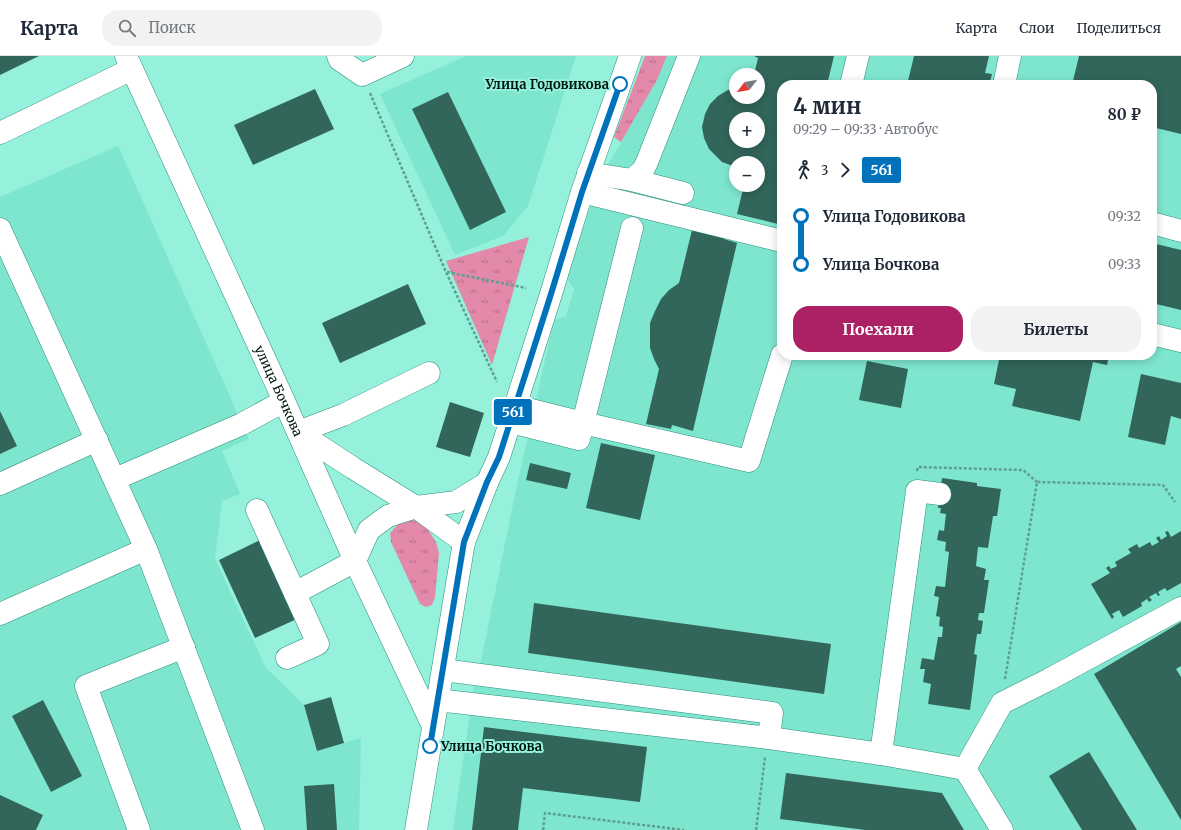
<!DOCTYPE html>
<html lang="ru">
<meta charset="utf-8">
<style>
:root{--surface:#fff;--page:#f2f2f3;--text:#1f2937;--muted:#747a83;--line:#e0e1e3;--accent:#ac2163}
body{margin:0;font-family:Merriweather,serif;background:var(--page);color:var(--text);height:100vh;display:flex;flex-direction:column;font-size:15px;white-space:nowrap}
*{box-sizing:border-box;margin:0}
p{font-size:13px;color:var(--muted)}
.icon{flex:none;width:22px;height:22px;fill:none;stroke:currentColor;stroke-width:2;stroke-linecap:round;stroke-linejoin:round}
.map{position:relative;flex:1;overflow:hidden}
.details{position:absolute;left:777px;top:24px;width:380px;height:280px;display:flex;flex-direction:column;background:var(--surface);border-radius:16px;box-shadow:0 2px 10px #0003}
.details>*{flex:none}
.badge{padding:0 8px;border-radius:3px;font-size:14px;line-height:26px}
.needle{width:26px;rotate:239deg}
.fabs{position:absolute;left:729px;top:12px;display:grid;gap:8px}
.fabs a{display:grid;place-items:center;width:36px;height:36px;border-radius:50%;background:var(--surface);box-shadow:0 2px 10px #0003;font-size:20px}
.map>.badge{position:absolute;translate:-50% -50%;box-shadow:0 0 0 2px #fff}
.legs{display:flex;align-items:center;gap:6px;height:44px;padding:0 16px;font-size:13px}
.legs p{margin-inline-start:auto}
.head{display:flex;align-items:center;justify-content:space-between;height:68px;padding:0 16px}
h1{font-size:22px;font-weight:700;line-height:30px}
.action{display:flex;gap:8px;margin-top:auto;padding:8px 16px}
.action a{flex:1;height:46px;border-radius:16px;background:var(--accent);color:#fff;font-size:16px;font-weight:700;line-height:46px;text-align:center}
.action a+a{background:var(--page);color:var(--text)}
ul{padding:0 16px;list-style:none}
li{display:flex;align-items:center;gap:14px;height:48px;font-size:15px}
li i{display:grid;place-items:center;width:6px;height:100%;margin:0 5px;background:currentColor}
li i::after{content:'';width:10px;height:10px;margin:-5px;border:3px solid;border-radius:50%;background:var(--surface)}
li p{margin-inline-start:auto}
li:first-child i{background:linear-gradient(#0000 50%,currentColor 0)}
li:last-child i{background:linear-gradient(currentColor 50%,#0000 0)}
header{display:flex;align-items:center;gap:24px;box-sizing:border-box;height:56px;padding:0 20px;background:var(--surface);border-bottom:1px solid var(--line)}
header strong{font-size:19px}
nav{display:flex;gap:22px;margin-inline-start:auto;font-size:14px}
.search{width:280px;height:36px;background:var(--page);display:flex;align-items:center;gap:10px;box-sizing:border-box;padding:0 14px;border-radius:16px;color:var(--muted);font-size:15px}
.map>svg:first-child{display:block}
</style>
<header>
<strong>Карта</strong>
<div class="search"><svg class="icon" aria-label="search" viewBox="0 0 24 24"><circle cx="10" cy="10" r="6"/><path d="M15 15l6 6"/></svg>Поиск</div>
<nav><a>Карта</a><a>Слои</a><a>Поделиться</a></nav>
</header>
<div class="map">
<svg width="1181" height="774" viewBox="0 0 1181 774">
<defs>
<pattern id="grass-tufts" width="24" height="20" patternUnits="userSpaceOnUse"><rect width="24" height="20" fill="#e389a9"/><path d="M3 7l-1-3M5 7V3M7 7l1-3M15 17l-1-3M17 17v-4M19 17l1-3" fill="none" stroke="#b66f88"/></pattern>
</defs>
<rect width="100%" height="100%" fill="#95f1db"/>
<path fill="#7ee6cf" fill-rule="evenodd" d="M466 0H576L528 150 503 180 455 199 380 38Z
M667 0H1181V774H453L474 629 482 601 515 438 554 264 566 260 574 233 565 220 602 119 657 24ZM736 19H758V41H736ZM782 29H1152V299H782ZM736 63H758V85H736ZM736 107H758V129H736Z
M118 90 249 383 222 395 240 438 222 445 215 503 266 612 304 649 317 695 361 682 359 774H0V141Z"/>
<path fill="url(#grass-tufts)" d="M645 0H667L657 24 621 86 614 81Z
M529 181 492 309 446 205Z
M413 464 425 469 436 486 439 497 435 541 432 549 426 551 420 548 391 486 390 477 399 467Z"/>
<path fill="#32665b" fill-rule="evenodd" d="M0 0H39L0 19Z
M754 0H834L827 29H782V169L737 158 744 129H758V107H736V111L722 106 709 93 704 82 702 71 705 58 710 48 718 40 728 34 736 33V41H758V19H754L758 2ZM736 63H758V85H736Z
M914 0H989L985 17 992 18 989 29H907Z
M1079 0H1181V78L1152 71V29H1072Z
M315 33 334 73 253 109 234 69Z
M448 36 506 156 470 174 412 53Z
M693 170 725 178 724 183 737 187 693 375 672 369 671 373 646 368 659 313 654 303 650 292V267L655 255 661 243 669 234 679 227Z
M1152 187 1181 194V254L1152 247Z
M408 228 426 268 340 307 322 267Z
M1000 299H1109L1107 309 1093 306 1080 365 1012 350 1016 333 994 328Z
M867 305 908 313 901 352 859 344Z
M1141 318 1181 327V363L1171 360 1165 389 1128 381Z
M450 346 484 357 470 401 436 391Z
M0 355 17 390 0 398Z
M601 387 655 399 640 464 586 452Z
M530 407 571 417 567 433 526 424Z
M942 422 977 427V430L1001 433 997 460H993L988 492 978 491 976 510 986 513 984 524H989L984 557H979L978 564 983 565 981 578H977L974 598 977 599 970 654 928 648 931 628 923 626 925 613H920L922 602 934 604 938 581H942L943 571 939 570 940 561 936 560 939 541 934 540 936 530 945 531 949 496 945 495 946 486 937 484 939 474 944 475 946 458 940 457 941 452H938Z
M1168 475 1171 481 1181 475V527L1167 535 1165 532 1158 536 1160 539 1158 540 1156 537 1149 541 1152 544 1149 546 1147 543 1141 547 1142 550 1123 561 1119 554 1112 558 1114 561 1112 563 1091 528 1110 517 1106 512 1109 510 1111 513 1117 510 1115 506 1131 497 1128 493 1137 488 1139 492 1150 486 1152 490 1159 486 1156 482 1159 480 1161 484 1167 480 1165 476Z
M262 483 299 562 255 582 219 504Z
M534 547 831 588 824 638 528 597Z
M1181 566V610L1176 613 1181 621V764L1094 618Z
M331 641 344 687 317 695 304 649Z
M43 644 82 720 51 736 12 660Z
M484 671 647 691 640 746 523 732 518 774H472Z
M1089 696 1137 774H1082L1049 720Z
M786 717 942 737 964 774H865L780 763Z
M334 728 337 774H307L304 730Z
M0 739 43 759 36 774H0Z"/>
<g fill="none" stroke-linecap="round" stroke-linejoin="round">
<defs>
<g id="minor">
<path id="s1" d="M126 0 284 345 355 505 433 670"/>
<path d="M338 0 340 4 362 19 403 0"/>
<path d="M851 29 858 0"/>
<path d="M1004 29 1010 0"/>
<path d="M0 77 132 13"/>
<path d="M588 117 632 124 683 137"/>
<path d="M632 124 643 114 647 106 689 0"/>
<path d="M582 136 782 185"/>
<path d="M1152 167 1181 175"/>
<path d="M0 173 146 493 253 774"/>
<path d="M1152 278 1181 285"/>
<path d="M515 350 583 367 749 405 782 299"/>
<path d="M510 366 579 383 632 172"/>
<path d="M298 376 353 412 416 451 456 446 487 427"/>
<path d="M298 376 343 359 429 317"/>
<path d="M115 423 242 368 284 345"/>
<path d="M0 428 97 384"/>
<path d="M257 454 318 588 287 602"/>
<path d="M295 537 355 505 369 474 388 460 416 451 464 486"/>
<path d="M0 558 146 493"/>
<path d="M443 614 772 657 769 682"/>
<path d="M437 644 769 682 881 698 965 713 1002 774"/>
<path d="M881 698 917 435 940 438"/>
<path d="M965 713 1002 647 1048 624 1181 552"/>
<path d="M139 774 86 630 184 591"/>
<path d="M416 774 464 486 487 427 499 401 551 238 582 136 630 0"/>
</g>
</defs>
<use href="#minor" stroke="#2b8d7b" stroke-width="23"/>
<path stroke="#5ea090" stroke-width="2.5" stroke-dasharray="3 2" stroke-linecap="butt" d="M370 37 446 216 497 326
M447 216 526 232
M917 415 918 411 1023 414 1037 426
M1005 623 1037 426 1163 429 1175 446
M543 774 545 757 684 774
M756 774 765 701"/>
<use href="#minor" stroke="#fff" stroke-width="22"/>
</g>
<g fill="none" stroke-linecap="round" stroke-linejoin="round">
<defs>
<path id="line-1" d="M430 690 464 486 487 426 499 401 551 238 582 136 620 28"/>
</defs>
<use href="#line-1" stroke="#fff" stroke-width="9"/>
<use href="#line-1" stroke="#0072bc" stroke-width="6"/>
</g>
<g fill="#fff" stroke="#0072bc" stroke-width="2">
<circle cx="620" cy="28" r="7"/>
<circle cx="430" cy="690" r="7"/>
</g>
<g text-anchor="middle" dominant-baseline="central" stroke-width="4" stroke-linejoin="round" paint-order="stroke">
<g font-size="13" font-weight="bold" fill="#001610" stroke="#95f1db" text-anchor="end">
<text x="609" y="28">Улица Годовикова</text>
<text x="441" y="690" text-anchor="start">Улица Бочкова</text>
</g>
<g font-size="13" fill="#001610" stroke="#95f1db">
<text stroke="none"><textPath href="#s1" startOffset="368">улица Бочкова</textPath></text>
</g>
</g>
</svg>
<div class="fabs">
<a><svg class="needle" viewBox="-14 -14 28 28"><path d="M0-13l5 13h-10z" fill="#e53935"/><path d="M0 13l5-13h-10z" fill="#747a83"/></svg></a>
<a>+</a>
<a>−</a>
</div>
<b class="badge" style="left:513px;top:356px;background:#0072bc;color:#fff">561</b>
<section class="details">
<div class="head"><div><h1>4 мин</h1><p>09:29 – 09:33 · Автобус</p></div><b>80 ₽</b></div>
<div class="legs"><svg class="icon" aria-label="walk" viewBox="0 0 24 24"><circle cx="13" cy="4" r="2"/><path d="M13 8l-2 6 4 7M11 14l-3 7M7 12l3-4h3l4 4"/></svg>3<svg class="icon" aria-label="forward" viewBox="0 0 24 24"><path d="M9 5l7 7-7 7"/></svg><b class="badge" style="background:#0072bc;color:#fff">561</b></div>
<ul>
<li><i style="color:#0072bc"></i><b>Улица Годовикова</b><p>09:32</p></li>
<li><i style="color:#0072bc"></i><b>Улица Бочкова</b><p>09:33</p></li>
</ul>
<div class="action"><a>Поехали</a><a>Билеты</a></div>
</section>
</div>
